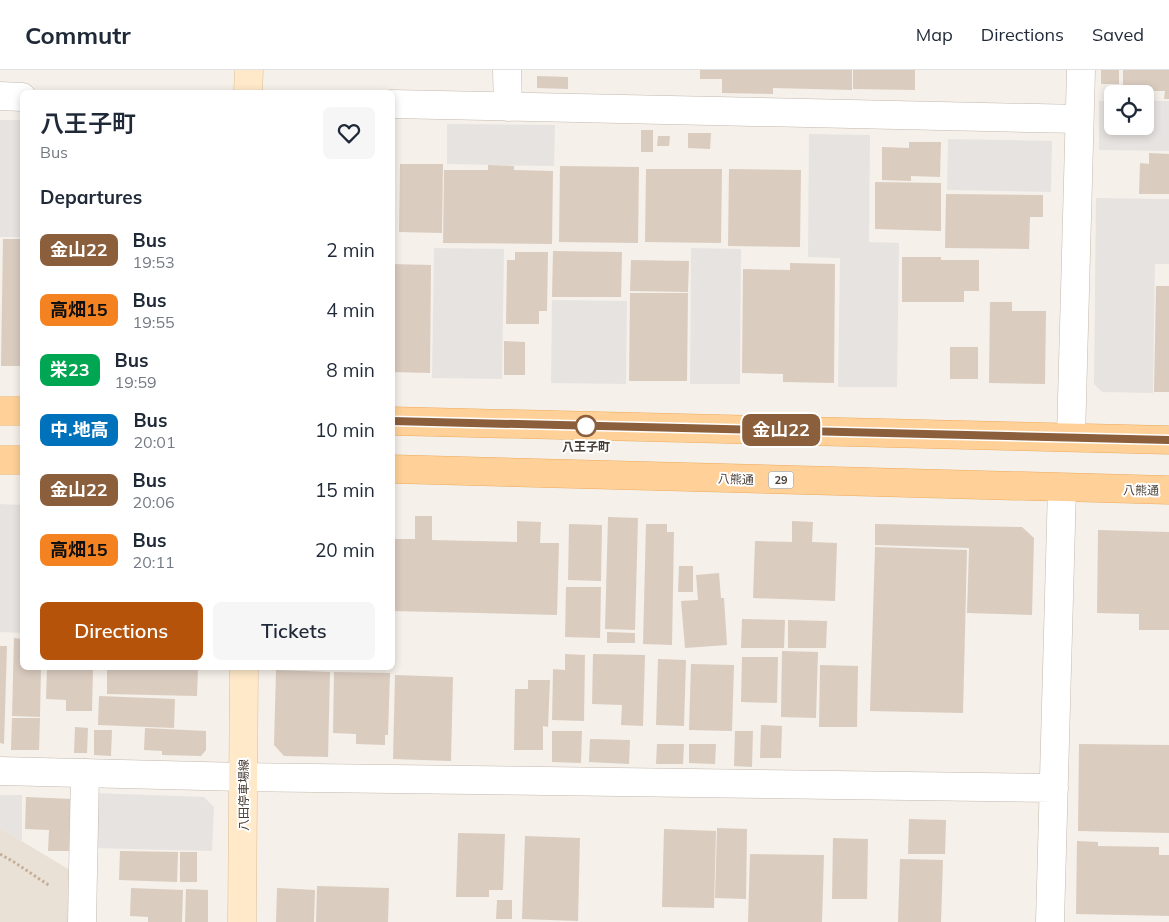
<!DOCTYPE html>
<meta charset="utf-8">
<style>
:root{--surface:#fff;--page:#f6f6f7;--text:#1f2937;--muted:#747a83;--line:#e0e1e3;--accent:#b45309}
body{margin:0;font-family:Mulish,"Noto Sans JP",sans-serif;background:var(--page);color:var(--text);height:100vh;display:flex;flex-direction:column;font-size:19px;white-space:nowrap}
*{box-sizing:border-box;margin:0}
p{font-size:16px;color:var(--muted)}
.icon{flex:none;width:28px;height:28px;fill:none;stroke:currentColor;stroke-width:2;stroke-linecap:round;stroke-linejoin:round}
.map{position:relative;flex:1;overflow:hidden}
.panel{position:absolute;left:20px;top:20px;width:375px;height:580px;display:flex;flex-direction:column;background:var(--surface);border-radius:8px;box-shadow:0 2px 8px #0003}
.panel>*{flex:none}
.badge{padding:0 10px;border-radius:8px;font-size:18px;line-height:32px}
.fabs{position:absolute;left:1104px;top:15px;display:grid;gap:10px}
.fabs a{display:grid;place-items:center;width:50px;height:50px;border-radius:8px;background:var(--surface);box-shadow:0 2px 8px #0003;font-size:25px}
.map>.badge{position:absolute;translate:-50% -50%;box-shadow:0 0 0 2px #fff}
h2{padding:0 20px;font-size:19px;line-height:45px}
.round{display:grid;place-items:center;flex:none;width:52px;height:52px;border-radius:8px;background:var(--page)}
.head{display:flex;align-items:center;justify-content:space-between;height:85px;padding:0 20px}
h1{font-size:24px;font-weight:600;line-height:38px}
.action{display:flex;gap:10px;margin-top:auto;padding:10px 20px}
.action a{flex:1;height:58px;border-radius:8px;background:var(--accent);color:#fff;font-size:20px;font-weight:600;line-height:58px;text-align:center}
.action a+a{background:var(--page);color:var(--text)}
ul{padding:0;list-style:none}
li{display:flex;align-items:center;gap:15px;height:60px;padding:0 20px}
li div{flex:1}
li b{display:block;font-size:19px}
li em{font-style:normal}
li .badge{min-width:55px;font-weight:700;text-align:center}
header{display:flex;align-items:center;gap:30px;box-sizing:border-box;height:70px;padding:0 25px;background:var(--surface);border-bottom:1px solid var(--line)}
header strong{font-size:24px}
nav{display:flex;gap:28px;margin-inline-start:auto;font-size:18px}
.map>svg:first-child{display:block}
</style>
<header>
<strong>Commutr</strong>
<nav><a>Map</a><a>Directions</a><a>Saved</a></nav>
</header>
<div class="map">
<svg width="1169" height="852" viewBox="0 0 1169 852">
<rect width="100%" height="100%" fill="#f5f0e9"/>
<path fill="#eae1d6" d="M0 758 73 802 72 852H0Z"/>
<path fill="#e7e3e1" d="M1099 31H1112V56H1145V31H1169V81L1099 80Z
M0 50H22V167H0Z
M447 54 555 55 554 96 447 94Z
M809 64 870 65 869 172 899 173 897 317H838L840 188 808 187Z
M948 69 1052 71 1051 122 947 120Z
M1096 128 1169 129V194H1155L1153 323 1102 322 1094 314Z
M434 178 504 179 502 309 432 308Z
M691 178 741 179 740 314H690Z
M552 230 627 231 626 314 551 313Z
M0 434 22 435V563L0 562Z
M94 723 204 727 214 737 212 781 92 778Z
M0 725H22V771L0 758Z"/>
<path fill="#dbccc0" d="M700 0H852V20L773 18V24L722 23V9H700Z
M853 0H915V20L853 19Z
M1101 0H1119V14H1101Z
M1123 0H1169V29H1164L1165 21H1136V15H1123Z
M537 6 568 7V19L537 18Z
M641 60H653V82H641Z
M688 63H711L710 79 688 78Z
M658 66H670L669 76H657Z
M909 72H941L940 107 911 106V111L882 110V77L909 78Z
M1149 83 1169 84V124H1139L1140 93 1149 94Z
M400 94H443L442 163 399 162Z
M488 95 514 96V100L553 101 552 174 443 173 444 100H488Z
M560 96 639 97 638 173 559 172Z
M646 99H722L721 173 645 172Z
M729 99 801 100 800 177 728 176Z
M875 112 941 113V161L875 159Z
M946 124 1043 125V147H1030L1029 179 945 178Z
M3 169H22V296H1Z
M553 181 622 182 621 227H552Z
M515 182H548L547 241H539V254H506L507 190H515Z
M902 187H941V190H979V221H964V232H902Z
M631 190 689 191 688 222 630 221Z
M790 193 835 194 834 313 783 312V304L742 303 743 199 790 200Z
M392 194 431 195 430 303 392 302Z
M1156 216H1169V322H1154Z
M630 223H688L687 311H629Z
M990 232H1012V241H1046L1045 314 989 313Z
M504 271 525 272V305H504Z
M950 277H978V309H950Z
M415 446H432V470L517 472V451L541 452 540 473H559L557 545 392 541V469H415Z
M608 447 638 448 635 560 605 559Z
M792 451 813 452 812 472 837 473 835 531 753 528 755 471 792 472Z
M569 454 602 455 601 511 568 510Z
M646 454H667V462H674L672 575 643 574Z
M875 454 1022 457 1034 468 1032 545 967 543 969 478 875 475Z
M1098 460 1169 462V560H1139V544L1097 543Z
M875 477 967 480 963 643 870 641Z
M679 496H693V522H678Z
M719 503 721 528H724L727 575 685 578 681 531 698 530 696 505Z
M566 517H601L600 568 565 567Z
M742 549 785 550 784 578H741Z
M788 550 827 551 826 578H788Z
M607 562 635 563V573H607Z
M14 568 22 569V598H41L40 647 12 646Z
M0 576H7L4 674 0 673Z
M782 581 818 582 816 648 781 647Z
M565 584 585 585 584 651 552 650 553 599 565 600Z
M593 584 645 585 643 656 621 655 622 635 592 634Z
M742 587H778L777 633 741 632Z
M658 589 686 590 684 656 656 655Z
M691 594 734 595 732 661 689 660Z
M820 595 858 596 857 657H819Z
M47 598H93L92 641H66V630L46 629Z
M107 598H198L197 626 107 624Z
M276 600 330 602 328 687 284 686 274 675Z
M334 602 390 603 388 665H385V675L356 674V664L333 663Z
M395 605 453 607 451 691 393 689Z
M528 610H550L548 657 543 656V680H514L515 619H528Z
M99 626 175 629 174 658 98 655Z
M12 648H40L39 680H11Z
M761 655 782 656 781 688H760Z
M75 657 88 658 87 683H74Z
M145 658 206 661V680L201 686 162 685V681L144 680Z
M94 660H112L111 686 94 685Z
M552 661H582L581 693 552 692Z
M735 661H753L752 697 734 696Z
M590 669 630 670 629 694 589 692Z
M657 674H684L683 694H656Z
M689 674H716L715 694 689 693Z
M1079 674 1169 675V763L1078 761Z
M26 727 73 729 72 781H48L49 760 25 759Z
M909 749 946 750 945 784H908Z
M717 758 747 759 746 829 715 828Z
M664 759 716 761 714 838 662 837Z
M458 763 505 764 503 820H489V827H456Z
M525 766 580 768 578 851 522 849Z
M833 768 868 769 867 829H832Z
M1077 771 1098 772V776L1159 777V785H1169V846L1076 844Z
M120 781 178 782 177 812 119 810Z
M180 782H197V812H180Z
M750 784 824 785 822 852H748Z
M900 789 943 790 941 852H898Z
M317 816 389 818 388 852H316Z
M131 818 183 820 182 852H148V847L130 846Z
M277 818 315 820 314 852H276Z
M186 819 208 820V852H185Z
M497 830H512V849H496Z"/>
<g fill="none" stroke-linecap="round" stroke-linejoin="round">
<defs>
<path id="street" d="M507 0 508 37
M0 26 22 27
M392 34 1079 49
M1071 367 1081 0
M0 701 243 707 1054 718
M82 852 85 703
M1050 852 1062 418"/>
<path id="secondary" d="M248 22 249 0
M242 852 244 598"/>
<path id="primary" d="M0 341H22
M392 351 1169 370
M0 390H22
M392 399 1169 420"/>
</defs>
<use href="#street" stroke="#c5b9ad" stroke-width="29"/>
<use href="#secondary" stroke="#dcbf97" stroke-width="29"/>
<use href="#primary" stroke="#edab5f" stroke-width="29"/>
<path stroke="#c5af9a" stroke-width="3" stroke-dasharray="2.5 2.5" stroke-linecap="butt" d="M0 784 14 792 50 816"/>
<use href="#street" stroke="#fff" stroke-width="28"/>
<use href="#secondary" stroke="#ffe9c9" stroke-width="28"/>
<use href="#primary" stroke="#ffd198" stroke-width="28"/>
</g>
<g fill="none" stroke-linecap="round" stroke-linejoin="round">
<defs>
<path id="line" d="M392 351 1169 370"/>
</defs>
<use href="#line" stroke="#fff" stroke-width="11"/>
<use href="#line" stroke="#8b5e3c" stroke-width="8"/>
</g>
<circle fill="#fff" stroke="#8b5e3c" stroke-width="2.5" cx="586" cy="356" r="10"/>
<g text-anchor="middle" dominant-baseline="central" stroke-width="4" stroke-linejoin="round" paint-order="stroke">
<rect fill="#fff" stroke="#807972" stroke-width="1" x="768.5" y="401.5" width="25" height="17" rx="4"/>
<g font-size="11" font-weight="bold" fill="#4a3f36">
<text x="781" y="410">29</text>
</g>
<g font-size="12" font-weight="bold" fill="#4a3f36" stroke="#fff">
<text x="586" y="376">八王子町</text>
</g>
<g font-size="12" fill="#4a3f36" stroke="#fff">
<text transform="translate(736 409) rotate(2)">八熊通</text>
<text transform="translate(1141 420) rotate(1)">八熊通</text>
<text transform="translate(243 725) rotate(-90)">八田停車場線</text>
</g>
</g>
</svg>
<div class="fabs">
<a><svg class="icon" aria-label="locate" viewBox="0 0 24 24"><circle cx="12" cy="12" r="6"/><path d="M12 2v4M12 18v4M2 12h4M18 12h4"/></svg></a>
</div>
<b class="badge" style="left:781px;top:360px;background:#8b5e3c;color:#fff">金山22</b>
<section class="panel">
<div class="head"><div><h1>八王子町</h1><p>Bus</p></div><a class="round"><svg class="icon" aria-label="heart" viewBox="0 0 24 24"><path d="M12 20l-8-8c-3-5 5-10 8-4 3-6 11-1 8 4z"/></svg></a></div>
<h2>Departures</h2>
<ul>
<li><span class="badge" style="background:#8b5e3c;color:#fff">金山22</span><div><b>Bus</b><p>19:53</p></div><em>2 min</em></li>
<li><span class="badge" style="background:#f58220;color:#111">高畑15</span><div><b>Bus</b><p>19:55</p></div><em>4 min</em></li>
<li><span class="badge" style="background:#00a651;color:#fff">栄23</span><div><b>Bus</b><p>19:59</p></div><em>8 min</em></li>
<li><span class="badge" style="background:#0072bc;color:#fff">中.地高</span><div><b>Bus</b><p>20:01</p></div><em>10 min</em></li>
<li><span class="badge" style="background:#8b5e3c;color:#fff">金山22</span><div><b>Bus</b><p>20:06</p></div><em>15 min</em></li>
<li><span class="badge" style="background:#f58220;color:#111">高畑15</span><div><b>Bus</b><p>20:11</p></div><em>20 min</em></li>
</ul>
<div class="action"><a>Directions</a><a>Tickets</a></div>
</section>
</div>
